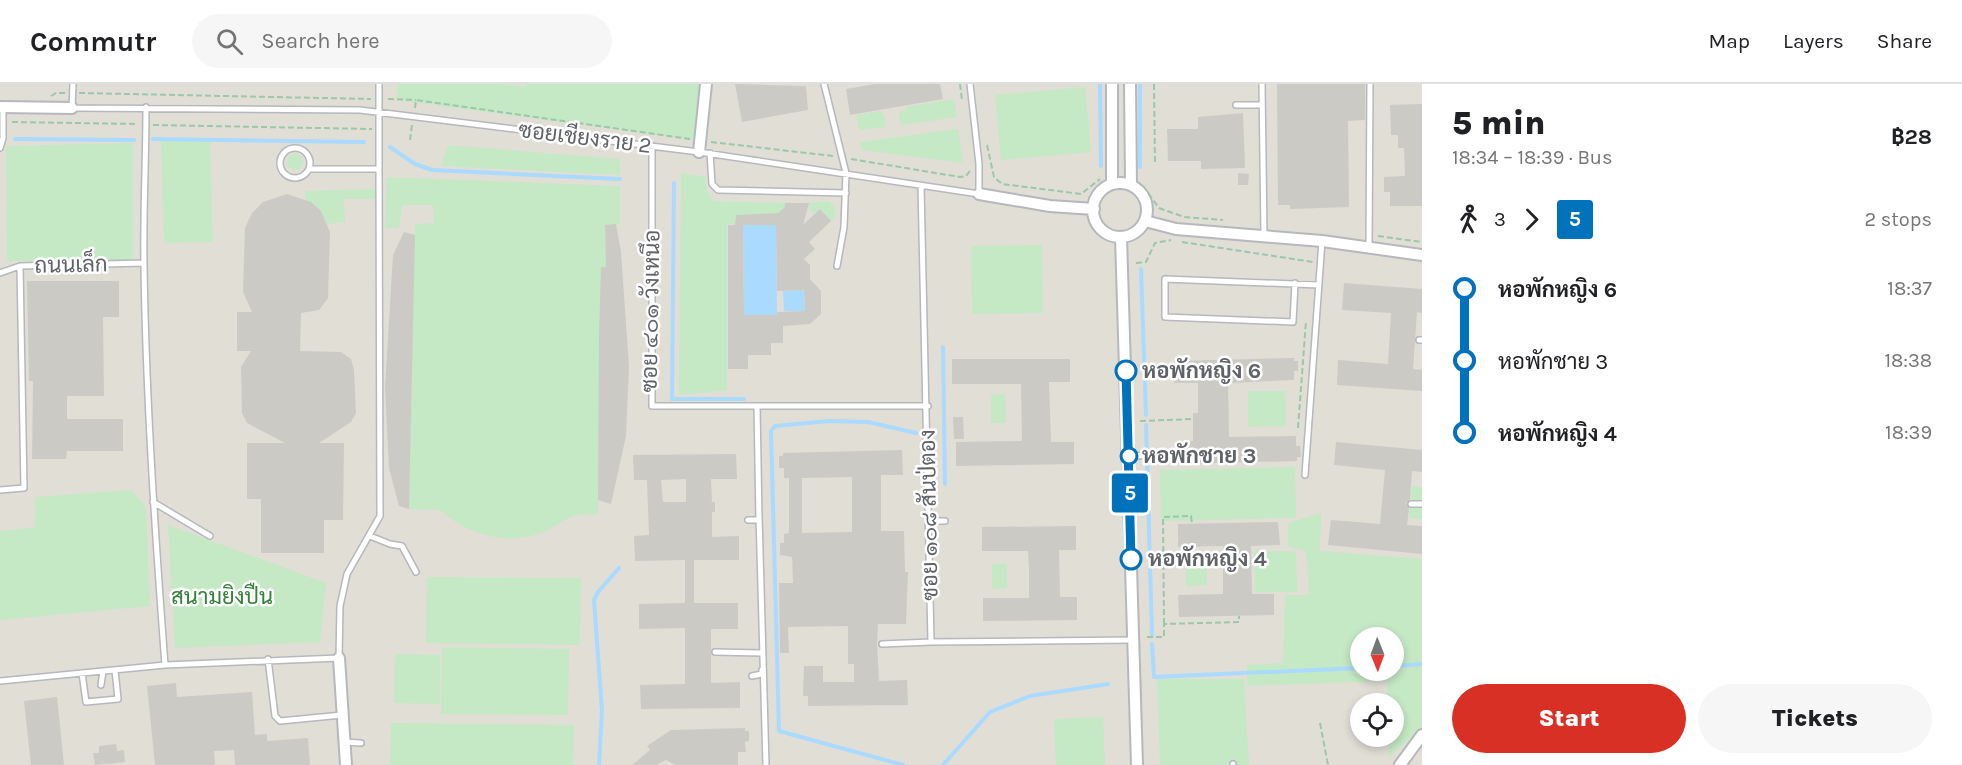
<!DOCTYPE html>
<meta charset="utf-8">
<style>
:root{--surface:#fff;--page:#f6f6f6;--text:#202124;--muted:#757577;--line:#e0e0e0;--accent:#d93025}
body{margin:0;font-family:Karla,Sarabun,sans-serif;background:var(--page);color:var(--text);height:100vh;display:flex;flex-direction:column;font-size:22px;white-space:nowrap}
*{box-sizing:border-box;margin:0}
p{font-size:20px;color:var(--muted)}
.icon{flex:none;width:33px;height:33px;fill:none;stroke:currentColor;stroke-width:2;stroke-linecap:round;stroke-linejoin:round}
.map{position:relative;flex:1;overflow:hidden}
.details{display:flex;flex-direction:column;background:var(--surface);width:540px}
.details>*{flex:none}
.badge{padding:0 12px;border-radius:4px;font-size:21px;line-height:39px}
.needle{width:39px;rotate:179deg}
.fabs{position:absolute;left:1350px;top:543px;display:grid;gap:12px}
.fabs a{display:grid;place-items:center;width:54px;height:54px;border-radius:50%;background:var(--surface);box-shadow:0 3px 9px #0003;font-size:30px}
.map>.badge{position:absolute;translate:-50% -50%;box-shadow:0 0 0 3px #fff}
.legs{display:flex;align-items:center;gap:9px;height:66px;padding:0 30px;font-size:20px}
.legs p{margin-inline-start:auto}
.headline{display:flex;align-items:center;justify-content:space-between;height:102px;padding:0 30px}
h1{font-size:33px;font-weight:800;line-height:45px}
.button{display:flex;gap:12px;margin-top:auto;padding:12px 30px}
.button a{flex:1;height:69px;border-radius:36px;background:var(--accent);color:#fff;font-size:24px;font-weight:800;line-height:69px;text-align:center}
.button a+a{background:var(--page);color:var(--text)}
ul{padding:0 30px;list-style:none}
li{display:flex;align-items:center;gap:21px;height:72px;font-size:22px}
li i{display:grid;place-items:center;width:9px;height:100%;margin:0 8px;background:currentColor}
li i::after{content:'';width:15px;height:15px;margin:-8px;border:4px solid;border-radius:50%;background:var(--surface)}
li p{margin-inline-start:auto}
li:first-child i{background:linear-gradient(#0000 50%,currentColor 0)}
li:last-child i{background:linear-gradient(currentColor 50%,#0000 0)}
header{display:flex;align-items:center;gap:36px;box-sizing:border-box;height:84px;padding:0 30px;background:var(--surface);border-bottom:2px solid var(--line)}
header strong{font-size:28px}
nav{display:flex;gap:33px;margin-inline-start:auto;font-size:21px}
.search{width:420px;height:54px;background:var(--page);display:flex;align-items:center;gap:15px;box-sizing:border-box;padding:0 21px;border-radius:33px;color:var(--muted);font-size:22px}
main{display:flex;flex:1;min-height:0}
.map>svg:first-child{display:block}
</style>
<header>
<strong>Commutr</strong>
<div class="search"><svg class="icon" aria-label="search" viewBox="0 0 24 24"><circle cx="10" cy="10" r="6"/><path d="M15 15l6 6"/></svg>Search here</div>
<nav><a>Map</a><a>Layers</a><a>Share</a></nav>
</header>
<main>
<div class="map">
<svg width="1422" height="681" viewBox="0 0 1422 681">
<rect width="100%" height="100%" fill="#f1efe8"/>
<path fill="#e1ded6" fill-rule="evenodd" d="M0 0H1422V681H0ZM1360 554H1394V586H1360ZM1360 620H1394V652H1360Z"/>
<path fill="#c5e8c5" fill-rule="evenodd" d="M397 0H504L526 3V0H699L696 56 397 16Z
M1085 3 1091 68 1001 76 995 11Z
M954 15 957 33 901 41 899 28 906 27 905 23Z
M880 27 884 31 886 43 859 46 856 31Z
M958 45 963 79 862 66 860 58Z
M210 56 213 158 164 159 161 57Z
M133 59V176L7 177 6 62Z
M448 61 620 75V91L441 82Z
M287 78a8 8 0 1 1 16 0a8 8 0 1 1-16 0Z
M681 89 706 93V104L713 117 785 119V123L778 129 736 131 735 141 727 139V306L679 311Z
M387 93 620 102V140L605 141 606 183 601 184 598 430C563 430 570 436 543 448 508 463 467 450 440 426L409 425 415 140 434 139 433 121H402L399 144H385Z
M375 105V115H344L345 138 327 140 321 127 305 115 306 107Z
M829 117 835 124V135L831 137 820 125 814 130 808 123 809 119Z
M1042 161 1043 229 972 230 971 162Z
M1248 307H1285L1286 342 1248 343Z
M1005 310 1006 339H991V311Z
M1295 383 1296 434 1161 437 1160 386Z
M1412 402 1422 403V435L1409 434Z
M131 406 146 423 150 522 0 536V447L35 443V413Z
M1321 429 1320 467 1422 475V642L1389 674 1388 653 1394 652V620L1387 619V597L1247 602V581L1283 579 1285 511H1309L1306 467 1288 462V439ZM1360 554H1394V586H1360Z
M168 441 326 499 320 558 175 564Z
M1254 467H1296L1297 508H1255Z
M1207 468V501L1186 502 1185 469Z
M992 480H1007V504L992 505Z
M427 493 581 494 580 561 426 559Z
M442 563 569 565 568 631 441 630Z
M395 570 440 571V620L394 619Z
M1157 595H1244L1249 681H1160Z
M1103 633 1105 681H1056L1054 635Z
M391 639 574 641 573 681H390Z"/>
<path fill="#aadaff" d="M743 141H776L777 231H744Z
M804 206 805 227H784L783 207Z"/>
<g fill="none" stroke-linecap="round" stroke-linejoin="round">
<path stroke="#aadaff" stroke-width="4" d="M1100 0 1101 82
M1140 0V83
M15 55 134 56
M153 55 364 58
M390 63 415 80 432 86 620 95
M674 99 672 315H744
M1141 185 1146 331
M943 263 945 400
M1146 341 1152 551
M1152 560 1154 593 1360 584
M1394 582 1422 580
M599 681 602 627 594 516 598 508 619 484
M903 681 779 647 771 347 775 342 829 337 868 338 916 349
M943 681 990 628 1030 612 1108 600"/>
</g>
<path fill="#cccac5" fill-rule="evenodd" d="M735 0 806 2 808 26 742 38Z
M875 0H940L943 15 850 31 846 5Z
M1277 0H1365V36L1348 37 1349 123 1290 125V121H1278Z
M1422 20V122H1390V108H1384V93L1405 92 1404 64H1398V51H1391L1390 21Z
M1243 29 1245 84 1201 85V77H1168L1167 45H1198V33Z
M1238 89 1249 90 1248 101H1238Z
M287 110 311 118 321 127 330 148 328 214 319 226 301 229 300 267 341 268 351 275 354 286 356 329 351 338 319 359H344L343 436H324V469H261V415H247V359H285L247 339 242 329 241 283 251 267H237V228H252L243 208 245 144 252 129 263 118Z
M785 119H809L803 141 820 125 831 137 809 158 815 165 804 175 810 181V195L821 207V230L810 240 783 242V259H771V271H748V285H728V141H735L736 131 778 129 785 123ZM743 141H776L777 207 804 206 805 227 777 228V231H744Z
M616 140 621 168 629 282 626 352 611 420 598 416 599 252 601 183H606L605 141Z
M404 148 415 151 409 425 399 422 389 384 385 303 393 171Z
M27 197H119V233H103L104 312H67V335H123V367H67L66 375H32L33 297H29Z
M1344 199 1422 205V229L1417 228 1413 285 1422 286V307L1337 301 1338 276 1388 280 1391 229 1342 226Z
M1294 274V277H1298V287H1294V296L1228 299 1229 353 1296 352V362H1300L1301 373H1297V377L1176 380V357H1193V329H1198V299H1174V277Z
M952 275H1070V298H1049L1051 358H1074V380L956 382V358L1022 357 1021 300H952Z
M953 333H963L964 355H954Z
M1336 358 1422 366V388L1412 387 1410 415 1406 419 1409 424 1407 441 1422 442V470L1328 461 1331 436 1380 440 1385 386 1334 381Z
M902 366 903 391H881V447H904L905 488H908L906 540H878L877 560 879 597 907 596 908 621 808 622V612H803L804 582H823V598H854V580H848V542L788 543 789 569H780L779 499H793L792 473 780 471V459H784V450L789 449V394H784V384H779V372H783V369ZM852 393V448L802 449V394Z
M736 370 737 395H711L712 418H715V428H712V453L739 452V476H694V519H738V545H711V599L740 598V624L641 625 640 601 685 600V544L639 545V520L685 519V476L635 477 634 452 649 451 647 396H634L633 371ZM686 395V418H663L661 396Z
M1278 438 1280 461 1251 462 1252 510H1274V531L1179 533 1178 511 1223 510V462L1178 463V440Z
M1076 442V466H1059L1060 513H1077V536L983 537V514H1029V485L1028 467H982V443Z
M176 599 177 613 252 608 255 651 267 650V657L308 654 310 681H235L234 666 214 667 215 681H155L147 602Z
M57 613 64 681H31L24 617Z
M745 644V647H749V657L745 658 746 668H738V681H676L666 676 656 681H632L650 666 647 662 671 646Z
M116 660 117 667 124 666 125 678 95 681 93 669H99V662Z"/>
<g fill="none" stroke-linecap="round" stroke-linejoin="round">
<defs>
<path id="lane" d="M73 0 72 24 360 26 699 68 979 110V80L970 0
M824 0 846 89 844 143 837 182
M1262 0 1264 151
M1236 21H1261
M146 23C146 76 143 129 144 182 146 315 155 448 165 581
M652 62V322H928
M280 79a15 15 0 1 1 30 0a15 15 0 1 1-30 0Z
M0 64 3 54V23
M710 69 712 100 718 106 846 109
M310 85H379V0
M921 102 931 558 1134 556
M1369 163 1370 0
M0 189 20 182 144 179
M1295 199 1293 238 1165 233V195L1319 201
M1419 256H1422
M1129 370 1141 372
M1305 391 1322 157
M0 406 24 404 20 182
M153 418 210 452
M1411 420H1422
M759 432 766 681
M748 436H759L757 322H759
M929 440V437H945
M370 452 390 460 402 462 416 488
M882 560 931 558
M715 568 761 569
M268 575 275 632 280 637 342 631
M82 589 86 618 118 615 115 586
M752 592 762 590V586
M0 597 165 581 339 574 340 522 347 490 380 432 379 85
M101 601 103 587H106
M344 658 361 659
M1233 681V680"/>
<path id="street" d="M1112 0V99
M1130 0 1131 101
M0 23 72 24
M699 68 706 0
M1093 126a27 27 0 1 1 54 0a27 27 0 1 1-54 0Z
M979 110 1050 122 1094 125
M1145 137 1176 145 1322 157 1422 171
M1121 153 1137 681
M339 574 346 681
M1400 681 1422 651"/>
</defs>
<use href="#lane" stroke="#b5b8bc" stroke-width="8"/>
<use href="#street" stroke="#b5b8bc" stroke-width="14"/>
<path stroke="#9cc7a9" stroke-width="2" stroke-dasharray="6 3" stroke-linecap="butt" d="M960 0 962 16
M1154 0 1155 78
M79 9 371 15
M51 12 56 9H65
M388 15 416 16
M415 24 416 16 690 55
M12 38 138 40
M153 41 372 45
M410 56 412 41
M711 58 833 72
M987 61 994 93 1002 100 1081 110 1100 95
M851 75 960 93 966 92 970 87
M1143 102 1159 124 1184 133 1223 136
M1378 152 1422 158
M1182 158 1313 178
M1136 179 1146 178 1155 159 1171 156
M1140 337 1193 335
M1298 344 1306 237
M1164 540 1163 433 1191 432 1192 440
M1147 553H1164V540L1239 538V532
M1320 639 1328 681"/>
<use href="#lane" stroke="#fff" stroke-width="5"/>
<use href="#street" stroke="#fff" stroke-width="10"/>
</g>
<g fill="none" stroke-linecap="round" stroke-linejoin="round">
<defs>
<path id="line-1" d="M1126 287 1131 475"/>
</defs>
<use href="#line-1" stroke="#fff" stroke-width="14"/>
<use href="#line-1" stroke="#0072bc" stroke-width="9"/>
</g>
<g fill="#fff" stroke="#0072bc" stroke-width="3">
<circle cx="1126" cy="287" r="10"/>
<circle cx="1129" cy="372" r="8"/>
<circle cx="1131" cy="475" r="10"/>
</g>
<g text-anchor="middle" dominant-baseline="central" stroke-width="5" stroke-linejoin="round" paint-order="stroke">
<g font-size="22" fill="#5f6368" stroke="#fff">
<text transform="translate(585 54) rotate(7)">ซอยเชียงราย 2</text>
<text transform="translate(71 181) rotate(-1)">ถนนเล็ก</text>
<text transform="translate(651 227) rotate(-89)">ซอย ๔๐๑ วังเหนึอ</text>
<text transform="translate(929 431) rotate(-91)">ซอย ๑๐๘ สันป่ตอง</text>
</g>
<g font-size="22" font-weight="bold" fill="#5f6368" stroke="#fff" text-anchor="start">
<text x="1142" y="287">หอพักหญิง 6</text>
<text x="1142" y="372">หอพักชาย 3</text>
<text x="1148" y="475">หอพักหญิง 4</text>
</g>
<g font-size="22" fill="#348238" stroke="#fff">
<text x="222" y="513">สนามยิงปืน</text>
</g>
</g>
</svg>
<div class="fabs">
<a><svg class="needle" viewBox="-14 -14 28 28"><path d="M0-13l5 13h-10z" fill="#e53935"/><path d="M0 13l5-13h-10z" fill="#757577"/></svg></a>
<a><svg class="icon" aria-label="locate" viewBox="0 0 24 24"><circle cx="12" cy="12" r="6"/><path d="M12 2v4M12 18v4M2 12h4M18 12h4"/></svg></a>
</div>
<b class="badge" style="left:1130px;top:409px;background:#0072bc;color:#fff">5</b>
</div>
<section class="details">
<div class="headline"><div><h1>5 min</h1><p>18:34 – 18:39 · Bus</p></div><b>฿28</b></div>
<div class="legs"><svg class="icon" aria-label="walk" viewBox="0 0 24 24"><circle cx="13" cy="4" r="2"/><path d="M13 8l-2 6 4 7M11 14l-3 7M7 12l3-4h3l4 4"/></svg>3<svg class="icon" aria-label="forward" viewBox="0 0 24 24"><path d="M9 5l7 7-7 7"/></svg><b class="badge" style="background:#0072bc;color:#fff">5</b><p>2 stops</p></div>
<ul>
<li><i style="color:#0072bc"></i><b>หอพักหญิง 6</b><p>18:37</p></li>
<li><i style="color:#0072bc"></i><span>หอพักชาย 3</span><p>18:38</p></li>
<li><i style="color:#0072bc"></i><b>หอพักหญิง 4</b><p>18:39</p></li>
</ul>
<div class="button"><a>Start</a><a>Tickets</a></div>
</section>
</main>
